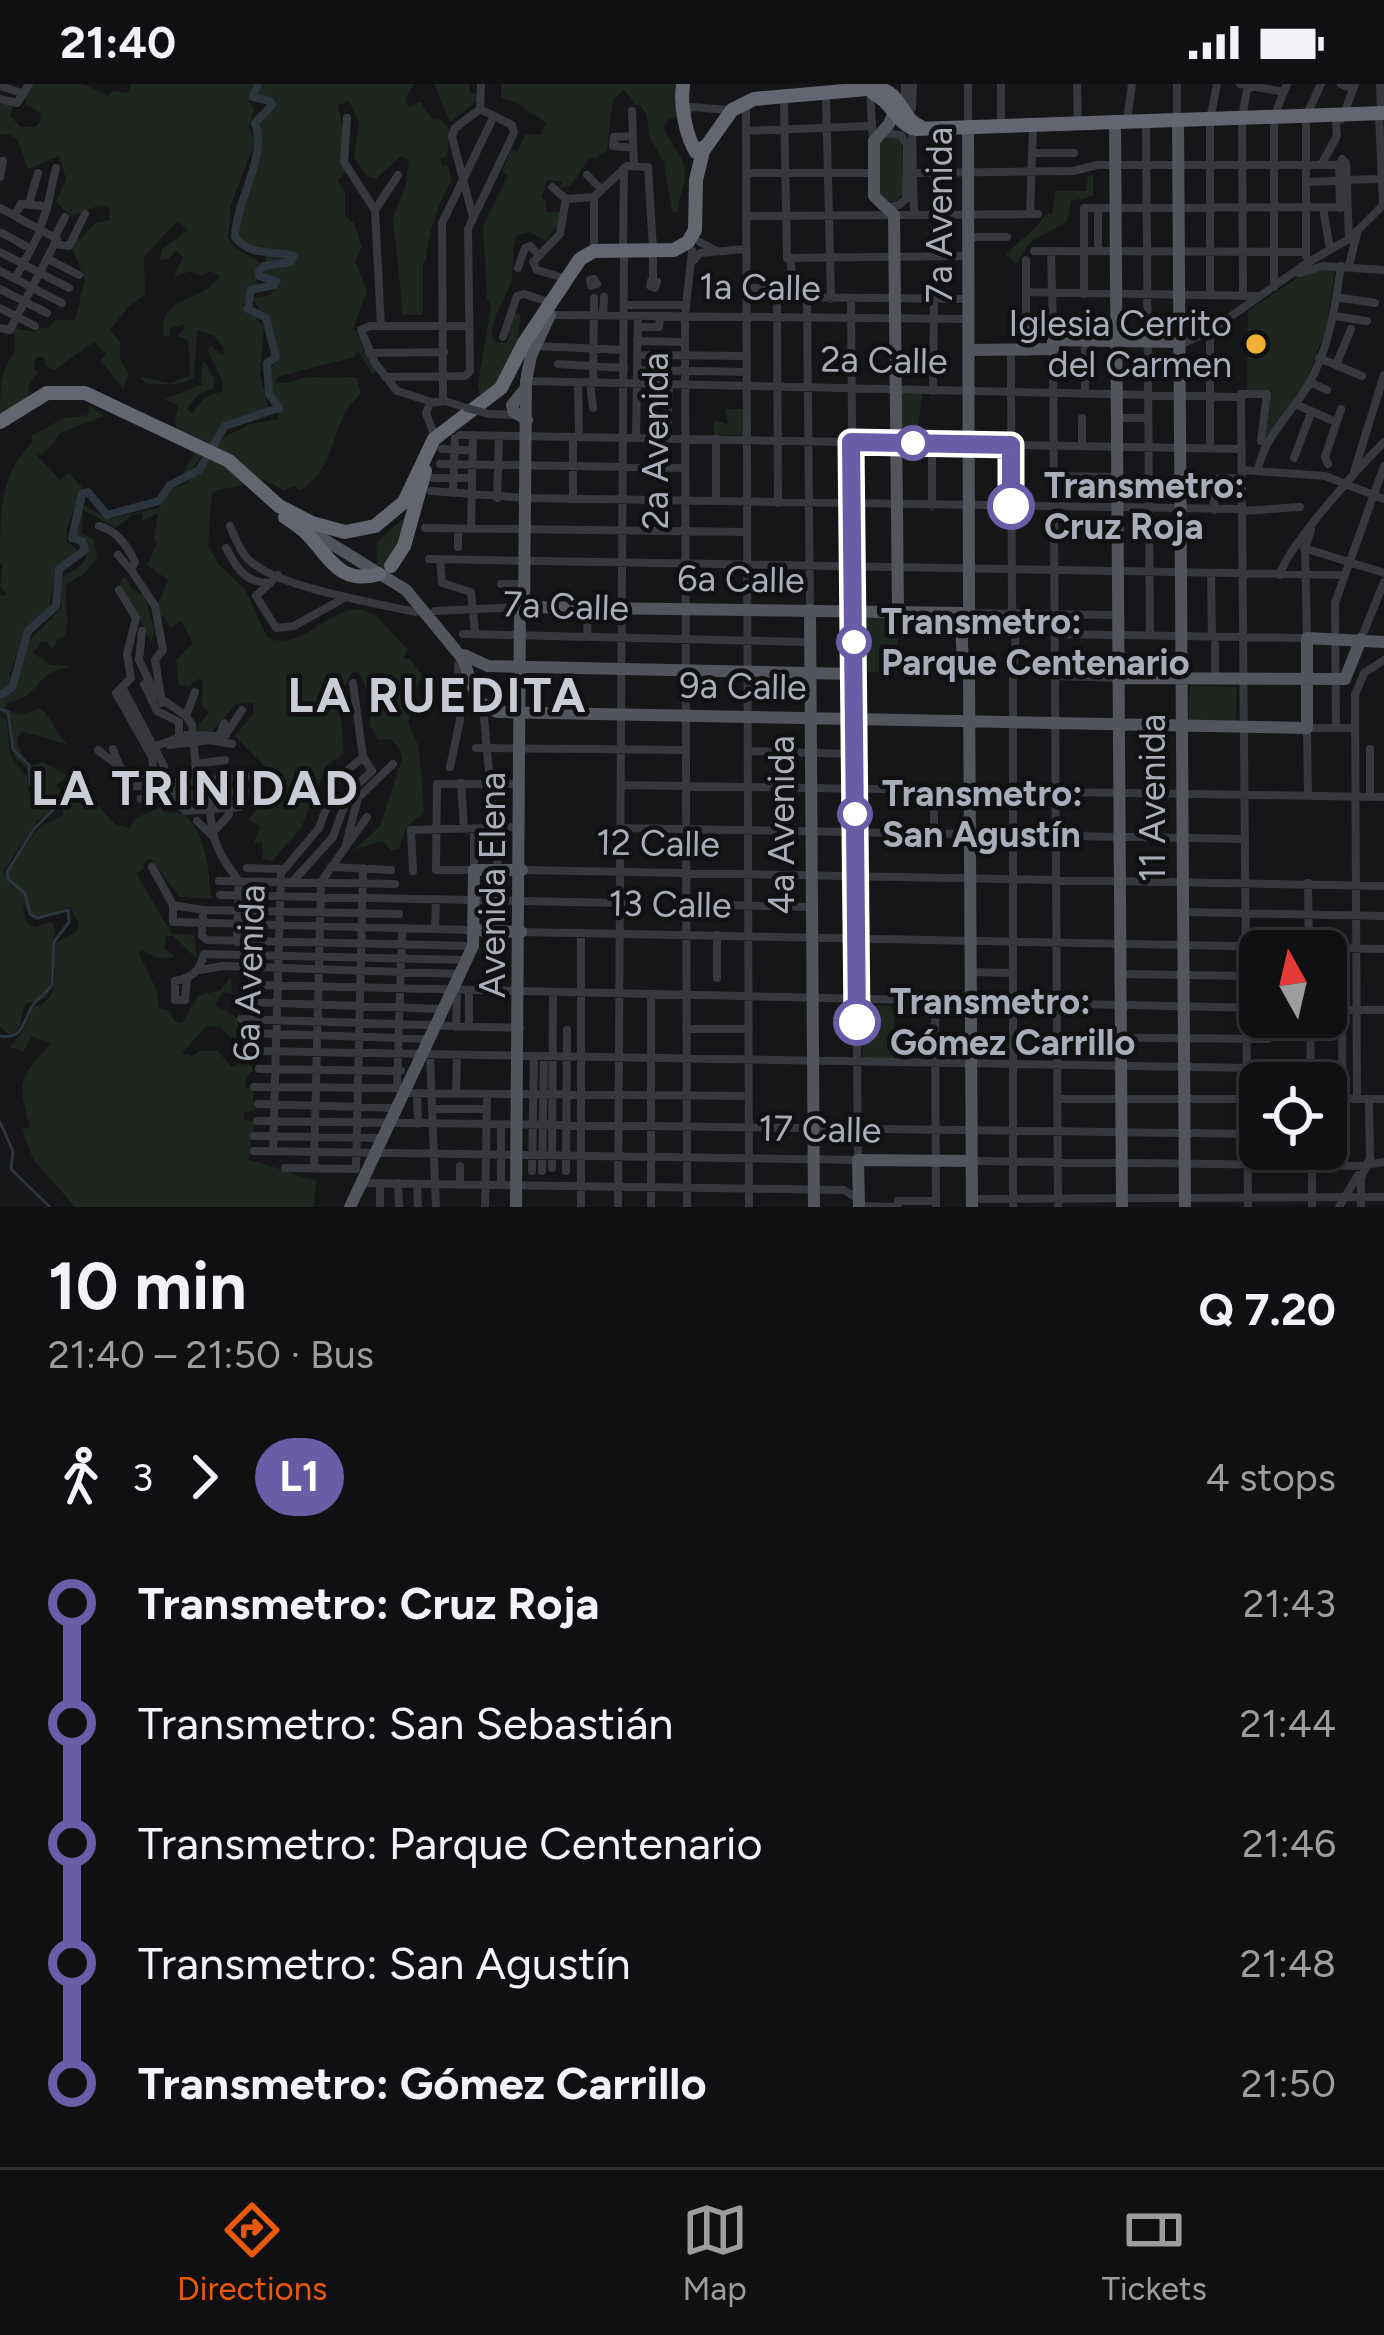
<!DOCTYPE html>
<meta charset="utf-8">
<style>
:root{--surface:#101012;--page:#1e1e20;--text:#f1f3f6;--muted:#9c9d9f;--line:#303032;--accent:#ea580c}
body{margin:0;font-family:Figtree,sans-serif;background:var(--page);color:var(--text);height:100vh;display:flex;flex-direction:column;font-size:45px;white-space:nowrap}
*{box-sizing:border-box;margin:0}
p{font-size:39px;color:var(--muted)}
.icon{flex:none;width:66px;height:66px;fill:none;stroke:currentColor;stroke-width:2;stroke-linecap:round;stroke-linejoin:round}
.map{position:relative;height:1123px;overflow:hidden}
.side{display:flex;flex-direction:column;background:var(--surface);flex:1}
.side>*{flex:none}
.badge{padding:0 24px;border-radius:39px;font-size:42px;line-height:78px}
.needle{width:78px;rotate:352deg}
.tools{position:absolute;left:1239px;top:846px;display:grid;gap:24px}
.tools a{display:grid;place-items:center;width:108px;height:108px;border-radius:18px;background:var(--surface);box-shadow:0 6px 18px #0003,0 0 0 3px var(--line);font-size:60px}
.map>.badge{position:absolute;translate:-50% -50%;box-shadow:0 0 0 6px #fff}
.legs{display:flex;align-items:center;gap:18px;height:132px;padding:0 48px;font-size:39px}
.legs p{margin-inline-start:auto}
.overview{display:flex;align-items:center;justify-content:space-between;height:204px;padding:0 48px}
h1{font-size:66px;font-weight:700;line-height:90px}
ul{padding:0 48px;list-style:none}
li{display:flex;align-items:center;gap:42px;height:120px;font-size:45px}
li i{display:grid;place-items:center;width:18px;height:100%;margin:0 15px;background:currentColor}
li i::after{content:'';width:30px;height:30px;margin:-15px;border:9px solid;border-radius:50%;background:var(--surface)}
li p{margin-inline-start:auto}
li:first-child i{background:linear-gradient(#0000 50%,currentColor 0)}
li:last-child i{background:linear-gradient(currentColor 50%,#0000 0)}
.status{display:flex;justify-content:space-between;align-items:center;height:84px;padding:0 60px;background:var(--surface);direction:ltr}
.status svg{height:33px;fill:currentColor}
.tabs{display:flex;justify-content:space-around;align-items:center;height:168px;border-top:3px solid var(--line);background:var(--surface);font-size:33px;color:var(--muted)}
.tabs a{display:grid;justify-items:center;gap:6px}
.tabs .current{color:var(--accent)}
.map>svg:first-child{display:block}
</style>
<div class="status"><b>21:40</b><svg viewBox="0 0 49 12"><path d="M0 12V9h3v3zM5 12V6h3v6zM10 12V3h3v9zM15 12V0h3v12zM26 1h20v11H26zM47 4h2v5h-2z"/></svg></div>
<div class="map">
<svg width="1384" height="1123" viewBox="0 0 1384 1123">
<rect width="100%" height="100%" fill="#161618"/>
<path fill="#1e261f" d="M32 0H84L108 12 113 7 128 9 131 0H255L249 17 254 25 249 43 255 59 231 120 228 155 235 164 260 178 256 197 263 207H249L243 221 264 242 260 291 269 326 262 333 224 344 185 394 149 419 181 393 194 370 178 350 175 336 178 322 165 315 201 301 203 275 214 295V304L199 310 187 325 192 329 204 314 222 307 223 298 208 267 210 262 224 272 223 263 214 252 197 246 194 293C179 304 163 299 146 300L140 293 170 299 190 291 188 256 178 252 185 244 183 240 169 245 171 251 164 253C156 210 204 220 219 192L211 187 200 192 191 187 174 193 183 173 176 167 168 175 160 176 162 165 188 146 177 137 144 173 145 211 129 222 110 246 120 258V275L129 290 123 305 100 276 106 270 94 258 54 286 46 282 43 273H36L34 285 38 289 29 300 28 313 0 332C0 307 0 287 15 267L14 244 35 248 40 243 47 245 56 236H75L85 196 72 163 73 154 81 155 95 139 110 136 109 124 101 121 71 132 56 118 66 95 59 72 28 85 17 55 8 50 0 51V18L14 21 10 32 21 43H35L41 37 40 29 26 20 24 12Z
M261 0H414L405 15 408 23 420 18 432 35 441 36 450 46 447 72 440 74 442 82 448 81 452 96C436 124 429 146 426 177L423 179V231H403L393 134 405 104 409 76 401 72 376 95 367 93 354 73 359 38 349 17 338 21C345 44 340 65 345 89L338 96 345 108V132L354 139 362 163 355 177 367 207 353 244 379 286 372 290 358 267 354 273 277 293 275 299C289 301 300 292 315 293 328 294 342 293 356 293L361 309C357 314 352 318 348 324 331 350 332 391 299 406L295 402 283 406 264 395 212 408 208 461 219 481 245 505 267 553C303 573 337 507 374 531 383 537 397 556 408 565L403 575H410L426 596 419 597 408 639 419 663 424 726 423 731C407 737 404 749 399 765L392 767 382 757 354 766 380 742 402 675 400 665 391 655 378 656 370 641V612L359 589 352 588 339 614 344 670 327 681 301 744 272 777 263 775 262 758 254 759 260 742 248 736 278 699 276 685 268 686 235 652 253 630V619L236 620 211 649 199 650 198 641 209 629 202 621 203 596 198 595 189 602 179 601 176 576 193 559 181 537 170 545 166 534 159 531 158 520 168 496 147 481 157 459 154 454 158 429 142 437V429L132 431 116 444 83 426 82 449 94 456 97 474 85 489 67 500C63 519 72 532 64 553L58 555 52 565 47 558H41L33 569 51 581 71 582C64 585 57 586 51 589 33 599 34 615 8 618L4 625 20 631 40 624C54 636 55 650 68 661L21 647 17 657 27 683 43 678 65 690 66 694 56 701C64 711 74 710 86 708L115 740 129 744 136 734 161 723 163 728 183 729C207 750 208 785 212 815L180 813 151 775 143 778 144 784 137 790 171 849 194 851 197 875 173 852H166L164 865 175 873 159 874 141 866 139 870 156 905 159 924 169 926 174 937 182 939 198 912 220 906 231 893 232 909 223 908 215 921 236 933 242 953 231 954 220 943 206 942 182 969 192 972 199 967H218L231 983 237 982 240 973 245 971 253 986 245 995V1003L253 1005V1017L256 1019 255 1026 244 1029V1036L255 1037 248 1076C272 1080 292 1092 316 1096L314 1123H75L33 1075 22 1045 30 1043C17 999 19 992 51 960L32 952 23 968 10 963 26 942 32 924C65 915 51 887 56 859L77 847 79 840 70 823 32 834 23 818 25 838 35 843 51 838 55 842 49 908 45 914 25 920 20 941 11 953 0 943V631L7 637 10 671 28 694V707L51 721 50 730 38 736 3 788 22 816 8 793 9 784 40 742 64 731 60 721 37 704 31 688 14 673 11 635 0 627V613L13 604 27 559 61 524V494C75 485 83 484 88 467L73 457 72 446 83 421 109 435 158 424 169 406 187 399 219 356 250 340 278 335 279 329 267 293C285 270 266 234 252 214L270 211 275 205 261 196 267 181 265 171 240 157 239 129 251 98 261 56 257 43 271 20 267 12 257 18Z
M434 0H470V9L478 10V16L450 38Z
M501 0H676L680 31 668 35 664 43C669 61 684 69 685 89 686 104 677 112 679 128L672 129 664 79 649 52 647 32 640 20 636 21 624 6 613 15 607 67 596 74 590 73 570 102 559 103 563 98 548 96 541 114 546 117V128H560L559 140 546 157 530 148 517 151C511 166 514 178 512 192 509 213 492 229 492 251L495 258 507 259 513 231 520 229C521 258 507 299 481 316L478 299 491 222 487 215 483 142 508 92 502 87 511 66 517 68 526 50 540 51 546 39C530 29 521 18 501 14Z
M884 52H896L902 57 903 111 895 118 880 115 877 60Z
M1093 91V112L1071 117 1067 138 1031 157 1016 180 1006 171C1018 155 1036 149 1044 131L1052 130 1055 107H1086L1088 92Z
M1335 186 1326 245 1304 303 1264 360 1272 307 1247 306 1248 227 1306 188Z
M899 309H922L918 344 931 345V352L899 355Z
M89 321 104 332 60 349 49 365 37 372 60 396 69 389 87 409 79 413 67 444V458L77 465 76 472 56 484 48 529 25 551 10 588V604L0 612V512L7 510 0 502 3 481 0 479C0 430 0 388 33 358L31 352 62 335 88 331Z
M725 325H744V351H714V336L728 340Z
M407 431 405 452 386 485 377 480 376 459Z
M122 494H127L132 506 144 512 155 546 151 559 138 530 119 505Z
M856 532H898L897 588H857Z
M1190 602 1237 603 1236 637 1189 636Z
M877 921 891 922 894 928V975L862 976 863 925Z"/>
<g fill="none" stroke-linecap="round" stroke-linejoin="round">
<path stroke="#2c353c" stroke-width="3" d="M0 625 8 628 13 665 29 681 30 700 60 719 34 745 7 788 8 795 25 809 30 830 37 834 68 826 69 838 54 858 52 901C48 907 42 912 36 917 22 933 27 956 0 952
M0 1038 13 1067 11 1085 50 1123"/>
<path stroke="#2c353c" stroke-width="8" d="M0 611 12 604 28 547 56 522 59 485 85 466 82 457 72 454 82 410 88 408 107 431 159 417 170 401 199 386 225 342 279 324 269 310 267 279 276 273 266 234 248 225 251 206 274 201 276 197 259 192V187L264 182 291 178 294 172C273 166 250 173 235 153 236 115 268 73 255 39L272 21 270 17 253 13 258 0"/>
<path stroke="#37383d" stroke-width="8" d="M905 0V21
M1077 0 1078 39
M1177 0V34
M1240 0 1284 8
M1341 0 1353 5
M1380 0 1381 28
M0 2 22 9
M870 9 873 58
M826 13 831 215
M0 15 17 19 29 0
M784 17 787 174 969 172
M746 21 749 1123
M912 24 913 0
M480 25 481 0
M632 27 634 82
M686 30 691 23 730 26
M1379 30 1383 120
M347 34 344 78 375 126
M1127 37 1132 0
M1146 38 1150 551
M1001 40V0
M968 42V0
M746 47 871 42
M912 48 914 131
M884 49 901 51 907 61 906 115 899 121 888 123
M632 52 614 53 613 62 633 64
M1033 69H1074
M1342 75 1346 79 1349 155
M1339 80 1340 124
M1321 81 1337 52 1336 38 1342 35 1355 0
M746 89H873
M913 89 1073 87 1098 81H1339
M587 91 601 105
M0 93 3 77
M1347 96 1382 95
M1306 98 1339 97
M552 103 566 115
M566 115 594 113 627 82 648 83 653 165
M566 115 560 150 533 178 537 186 567 195
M29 119 38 89
M0 124 57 155 10 246 0 244
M1098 124V167
M1323 124 1330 165
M1030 130 1033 41
M15 131 21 120 43 122
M746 132 1038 130
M473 133 452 53 455 44 480 25
M39 145C49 126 50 106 56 84
M2 149 31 165
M55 153 65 133
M969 153H1007
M700 158 715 166
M55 160 69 162 85 130
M623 165 624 84
M594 166V113
M1034 167 1306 168
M1051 167 1053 246
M0 168 69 204
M653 170V196
M1306 172V32L1321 0
M48 175 79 191
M791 175 792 209
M692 178 700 169 746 165
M1349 182 1357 149
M518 184 525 164 530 162 538 170
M0 187 62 219
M1299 189 1323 182 1384 186
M15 195 41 146
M594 195 597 200 591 202 590 196Z
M651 197 657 198 655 204 650 202Z
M747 203 792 208
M1274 203V33L1287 0
M0 205 47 229
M777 206 778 419
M1026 208 1258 212
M1084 210V124L1347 123
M1210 210V35L1217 0
M1243 210 1242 34 1248 0
M777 213 968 215
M1336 213 1375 219
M807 214 810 526
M851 215 854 590
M624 221H685
M0 224 35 242
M551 231 968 235
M603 232 604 213
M1334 232 1367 237
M381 242 375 126 398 91
M638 243H659L660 232
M1026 248V176
M1210 248V364
M503 253 517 212 524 210 549 218
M637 257 685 258
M1186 258 1210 247 1307 179 1349 155 1384 120
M536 262 623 266
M1053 265 1058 1123
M1011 266 1012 529
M369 269 444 268
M637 271 747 272
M1319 274 1362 292
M558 280 624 284
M1336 281 1351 245
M637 286 747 288
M385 293 465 292 470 287 468 145 514 49 512 41 480 25
M526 297 1241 313
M1310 298 1327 306
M578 299 579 353
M590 299 593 324
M593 299 594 214
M652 301V324
M933 307 934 216
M1085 310V257
M429 317 397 307 375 279 361 246 370 242H469
M443 317 442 139 494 32
M1295 320 1336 338
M489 330 517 331
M1082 334V362
M1116 334H1148
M434 350 426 329 430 319 445 317 467 324
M460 351 1242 365
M573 353V415
M667 353 669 301
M636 354 638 232
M716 355V417
M932 359V422
M442 365 473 366
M1294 374 1311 329
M440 380 685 384
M1328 380 1325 373 1341 325
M1242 386 1325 392 1384 415
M1258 386C1264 353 1290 331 1307 303 1329 266 1335 224 1341 182
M1354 388 1384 291
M1054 392 1117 393
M433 394H472
M431 407 526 414 1242 425
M453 408 455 354
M497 414 499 352
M1214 426V395L1242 394
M1242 427 1300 423
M99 442C117 446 127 462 135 478L131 486 155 522 163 566 155 576 162 619
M230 442C235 453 240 467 247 474 273 503 376 519 415 528L423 526
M425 444 747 448
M458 445V463
M471 445 473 351
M226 464C237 484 244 499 270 499
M1304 464 1384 489
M118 471 131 486
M429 475 1344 491
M440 475 442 499 471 508 475 549
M1211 490 1212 553
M278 491 256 512 276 544 294 542 344 514
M1280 491C1286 464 1361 381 1384 358
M501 500H523
M119 506 136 534 127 570 131 594 116 609 152 673 155 700
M435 527 520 523
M966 529 1118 531
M142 547 139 576 156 611 186 632 192 641 197 696
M463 550 809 558
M1055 550 1307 554 1305 465 1311 446
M587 553 588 524
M1361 555 1384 498
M1215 588V560
M1056 592 1119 594
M353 599 363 673
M144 600 157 627 179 638V652
M122 603 164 682
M483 622 498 786
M186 632 195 608
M1336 644 1335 519 1384 382
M220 651 224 639
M169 661 210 656 232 660
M156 662 186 651 225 652 242 626
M476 664 686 666
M113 665 123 691
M98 666 121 684
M748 667 854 670
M195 680 225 676
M450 683 460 636 458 581 461 576
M208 695C212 744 207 757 239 797L237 858
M176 698 178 720 186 727 239 723
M461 699 464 744
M623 701 1384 713
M128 703 269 691
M934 707V750
M1308 712 1307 644H1354
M1370 713V665
M141 715 245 707
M197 737 213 753
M474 744V786H436L437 700H520
M623 744 1245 755
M213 748 229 731 227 693
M346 760 358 714 393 680
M152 783 173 821V838L472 846
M331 783 391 786
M247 784 282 785
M522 786 1384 802
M413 787 411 746 518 743
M294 796 333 753 349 708 372 687 363 673
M219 797 395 800
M1308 799 1309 866
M220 811 622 819
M685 820 811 823
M173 821 203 826 399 830
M203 826 202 852 207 856 472 862
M1184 828 1384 832
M435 845 436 815
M522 848 1384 865
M200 886 223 882 459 890
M972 888 1013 889
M1121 890 1247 892
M717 894V851
M187 895 185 916H175V897C192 894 200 887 204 870L466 876
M258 901 1260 924
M651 913V1123
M248 918 442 925
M935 919 936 1123
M1326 926H1384
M1342 926 1343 1080
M1310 933 1311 999
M241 935 520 944
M456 943 457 908
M469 943V909
M686 945H749
M245 949 428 955
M1059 953 1268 955
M249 967 1247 984
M430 971 436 1123
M1270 984H1342
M259 985 401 987
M254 1003 397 1004 408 1009 749 1012
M397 1004 402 845
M417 1009 418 1040
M456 1009 457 972
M1058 1015H1260
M1328 1015 1330 1081
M1339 1015H1384
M1357 1015 1355 611 1364 589 1384 576
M258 1020 395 1024
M433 1025H487
M257 1037 1260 1050
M501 1041V1101
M254 1052 381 1054
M1312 1065V1123
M254 1067 858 1076 854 636
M273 1067 281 789 319 744 337 695 363 673
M973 1077 1359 1082 1384 1078
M460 1082V1100
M285 1084 355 1085
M314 1084 321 798 367 733
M552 1084 553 911
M356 1085 363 784
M532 1087 534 974
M542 1087 544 974
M566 1087 567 946
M361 1099 844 1106 858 1115
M380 1099V1123
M398 1099 399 1123
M417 1100 418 1123
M972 1115 1384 1113
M860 1122 892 1123
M485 1123 487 1012
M581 1123V849
M618 1123 624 170
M687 1123 685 231 692 167
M898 1123V1117H936
M1013 1123V596L1017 529
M1248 1123 1241 310H1267L1261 357
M1339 1123 1358 1091
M1361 1123V1094L1370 1074 1369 1015"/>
<path stroke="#53555c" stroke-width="12" d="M895 25 889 40 874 57V112L894 131 898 528
M1178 36 1185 1123
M1115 37 1122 1123
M968 42 969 524C959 545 960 570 969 592L972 1123
M1053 256 1179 258
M970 266 1053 265V247L1026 248V266
M525 305 512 321 514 328 527 336
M304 443 406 506 463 575 478 617 497 628 1307 644V554L1384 558
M810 526 814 1123
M524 531 526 297 531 272 550 231
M464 571 488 582 854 590V634
M1119 594 1345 595 1361 555
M474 846 521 848
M350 1123 473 862 474 786H522
M516 1123 520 523 966 529
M859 1123 858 1076 972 1077"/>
<path stroke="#63666e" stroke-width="14" d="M683 2C680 22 686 52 696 68L706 62
M874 10C892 17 897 41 916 45L1384 29
M0 338 47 309H85L229 377 279 422 312 439 345 448 375 442 404 418 434 355 501 304 524 259 580 175 594 167 674 166 688 158 695 146 696 96 703 67 732 26 754 15 878 4C903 10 900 34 921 43
M285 433C293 439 302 444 308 451 331 475 340 501 379 490
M391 482 404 462 425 387"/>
<path stroke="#37383d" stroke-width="8" d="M467 324 489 330"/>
</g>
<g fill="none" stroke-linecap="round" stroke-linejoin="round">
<defs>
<path id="line-1" d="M857 938 851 358 1011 361V422"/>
</defs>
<use href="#line-1" stroke="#fff" stroke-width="27"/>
<use href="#line-1" stroke="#6b5ca7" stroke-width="18"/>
</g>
<circle fill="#f2b134" stroke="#111113" stroke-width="4.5" cx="1256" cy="260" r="12"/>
<g fill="#fff" stroke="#6b5ca7" stroke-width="6">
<circle cx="913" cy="359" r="15"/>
<circle cx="1011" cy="422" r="21"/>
<circle cx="854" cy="558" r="15"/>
<circle cx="855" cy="730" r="15"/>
<circle cx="857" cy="938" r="21"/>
</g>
<g text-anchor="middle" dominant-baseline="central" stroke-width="9" stroke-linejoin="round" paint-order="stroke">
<g font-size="36" fill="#a8adb8" stroke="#111113">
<text transform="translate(939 131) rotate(-90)">7a Avenida</text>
<text transform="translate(760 203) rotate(1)">1a Calle</text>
<text transform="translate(884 276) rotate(1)">2a Calle</text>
<text transform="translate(655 357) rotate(-90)">2a Avenida</text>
<text transform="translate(741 495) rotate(1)">6a Calle</text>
<text transform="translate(566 522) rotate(2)">7a Calle</text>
<text transform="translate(743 602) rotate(1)">9a Calle</text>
<text transform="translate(1152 714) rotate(-90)">11 Avenida</text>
<text transform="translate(781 741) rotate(-90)">4a Avenida</text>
<text transform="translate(658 759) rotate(1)">12 Calle</text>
<text transform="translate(492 801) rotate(-90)">Avenida Elena</text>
<text transform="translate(670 820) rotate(1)">13 Calle</text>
<text transform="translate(249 889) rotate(-88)">6a Avenida</text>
<text transform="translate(820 1045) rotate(1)">17 Calle</text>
</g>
<g font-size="36" fill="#a8adb8" stroke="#111113" text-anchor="end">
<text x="1232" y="239">Iglesia Cerrito<tspan x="1232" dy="41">del Carmen</tspan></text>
</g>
<g font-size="36" font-weight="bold" fill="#a8adb8" stroke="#111113" text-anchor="start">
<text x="1044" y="401">Transmetro:<tspan x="1044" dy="41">Cruz Roja</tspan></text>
<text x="881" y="537">Transmetro:<tspan x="881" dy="41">Parque Centenario</tspan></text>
<text x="882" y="709">Transmetro:<tspan x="882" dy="41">San Agustín</tspan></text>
<text x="890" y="917">Transmetro:<tspan x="890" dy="41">Gómez Carrillo</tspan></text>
</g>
<g font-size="48" font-weight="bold" letter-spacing="3" fill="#c9ccd4" stroke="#111113">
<text x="438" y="611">LA RUEDITA</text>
<text x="196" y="704">LA TRINIDAD</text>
</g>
</g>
</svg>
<div class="tools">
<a><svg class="needle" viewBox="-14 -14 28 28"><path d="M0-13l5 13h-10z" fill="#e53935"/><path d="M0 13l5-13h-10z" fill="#9c9d9f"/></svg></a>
<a><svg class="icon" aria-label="locate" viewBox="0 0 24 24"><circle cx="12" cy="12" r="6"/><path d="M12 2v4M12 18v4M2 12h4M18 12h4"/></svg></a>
</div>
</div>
<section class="side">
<div class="overview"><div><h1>10 min</h1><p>21:40 – 21:50 · Bus</p></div><b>Q 7.20</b></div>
<div class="legs"><svg class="icon" aria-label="walk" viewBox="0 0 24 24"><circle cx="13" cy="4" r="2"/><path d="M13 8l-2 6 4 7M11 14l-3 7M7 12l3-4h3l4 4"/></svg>3<svg class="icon" aria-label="forward" viewBox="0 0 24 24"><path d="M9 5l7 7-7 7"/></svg><b class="badge" style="background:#6b5ca7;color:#fff">L1</b><p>4 stops</p></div>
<ul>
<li><i style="color:#6b5ca7"></i><b>Transmetro: Cruz Roja</b><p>21:43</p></li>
<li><i style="color:#6b5ca7"></i><span>Transmetro: San Sebastián</span><p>21:44</p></li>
<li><i style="color:#6b5ca7"></i><span>Transmetro: Parque Centenario</span><p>21:46</p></li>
<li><i style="color:#6b5ca7"></i><span>Transmetro: San Agustín</span><p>21:48</p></li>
<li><i style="color:#6b5ca7"></i><b>Transmetro: Gómez Carrillo</b><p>21:50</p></li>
</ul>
</section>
<nav class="tabs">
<a class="current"><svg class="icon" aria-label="directions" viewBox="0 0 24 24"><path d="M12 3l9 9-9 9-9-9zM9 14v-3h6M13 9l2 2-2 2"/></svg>Directions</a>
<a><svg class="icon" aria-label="map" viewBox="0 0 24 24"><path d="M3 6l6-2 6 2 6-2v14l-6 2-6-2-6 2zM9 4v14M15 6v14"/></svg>Map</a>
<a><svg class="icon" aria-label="tickets" viewBox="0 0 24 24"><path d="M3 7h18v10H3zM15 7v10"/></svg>Tickets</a>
</nav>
